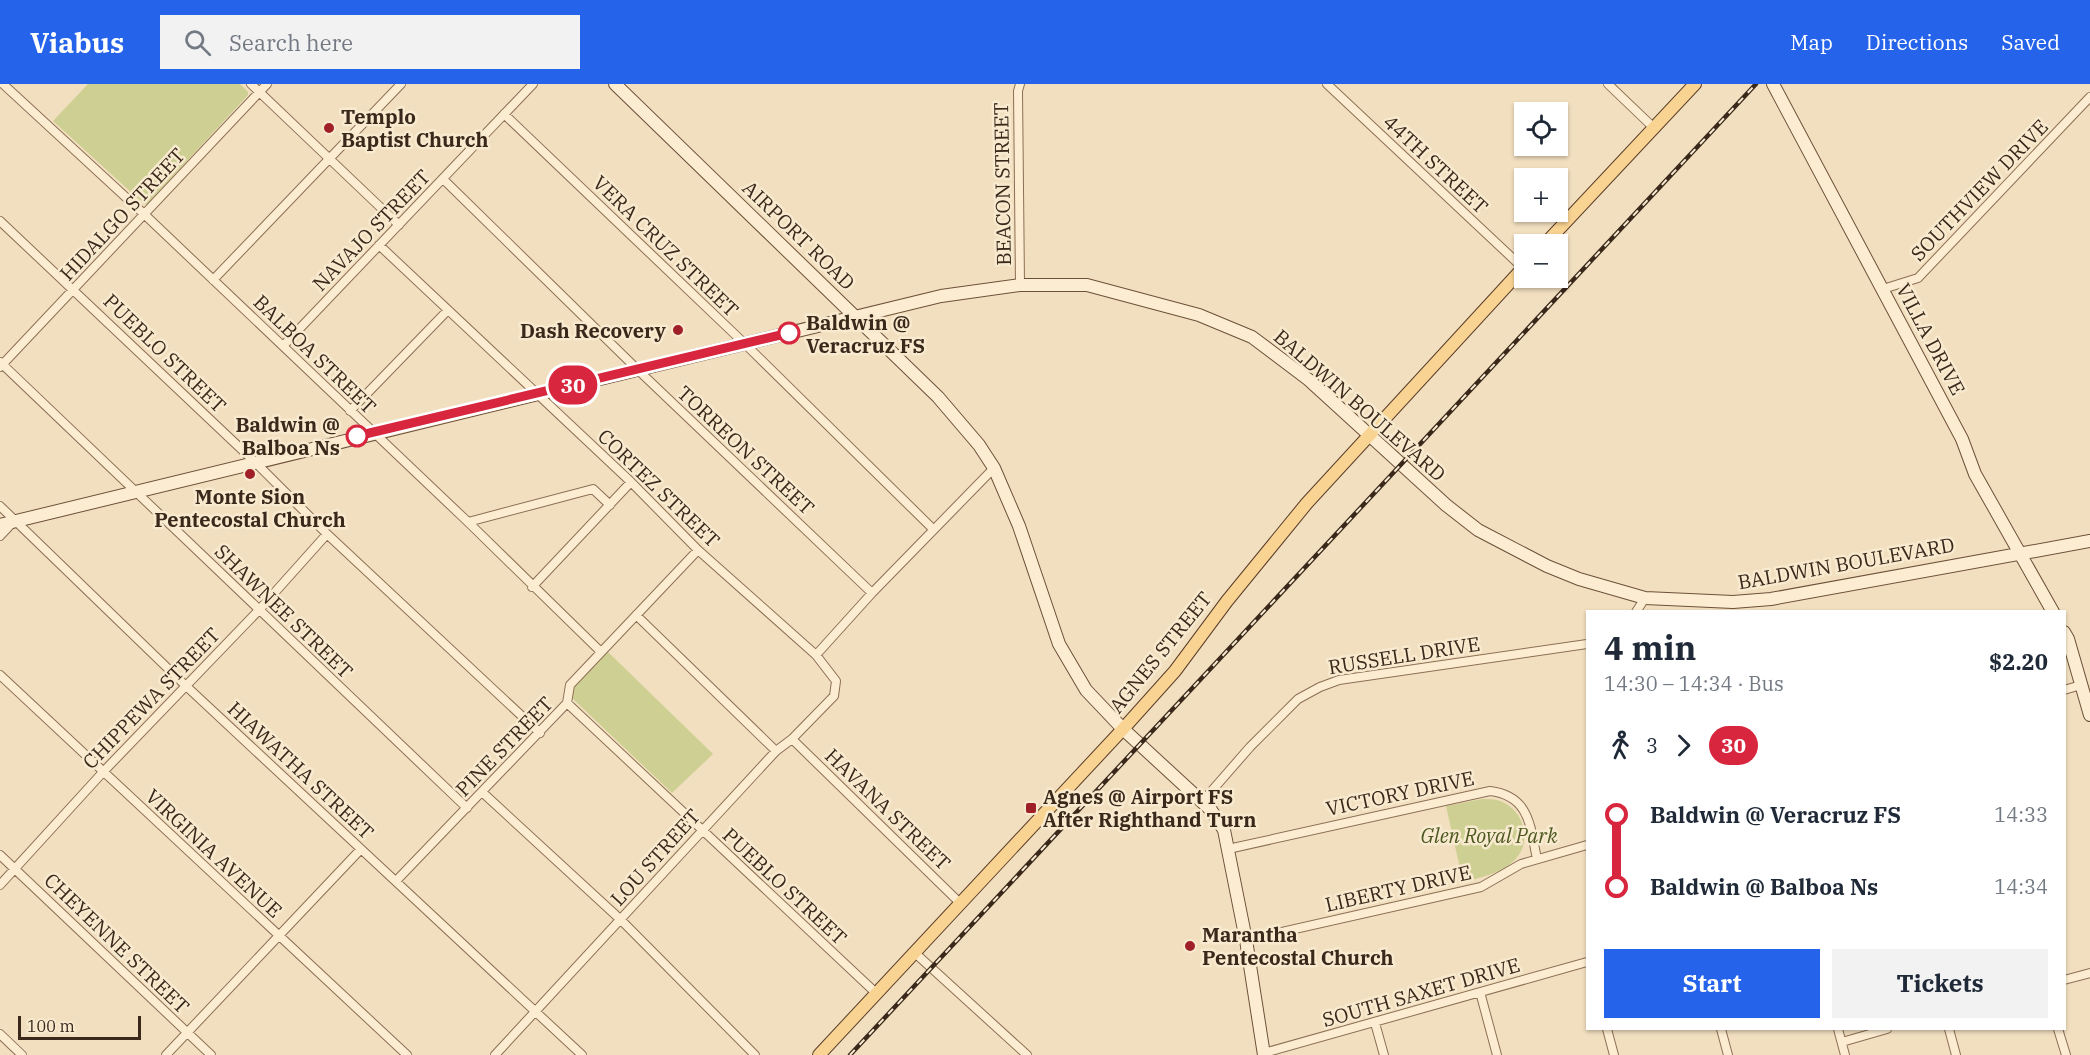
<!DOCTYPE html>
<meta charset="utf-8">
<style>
:root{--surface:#fff;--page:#f2f2f3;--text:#1f2937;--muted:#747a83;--accent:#2563eb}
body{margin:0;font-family:"IBM Plex Serif",serif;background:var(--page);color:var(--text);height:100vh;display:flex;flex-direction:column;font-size:22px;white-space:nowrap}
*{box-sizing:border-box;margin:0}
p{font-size:20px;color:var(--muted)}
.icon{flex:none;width:33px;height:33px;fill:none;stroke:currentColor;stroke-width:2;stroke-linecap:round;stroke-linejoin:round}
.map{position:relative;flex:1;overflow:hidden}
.details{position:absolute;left:1586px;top:526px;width:480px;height:420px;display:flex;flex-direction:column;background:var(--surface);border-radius:0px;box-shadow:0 2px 4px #0004}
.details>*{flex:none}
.badge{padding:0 12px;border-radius:20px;font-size:21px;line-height:39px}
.buttons{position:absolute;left:1514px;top:18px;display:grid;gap:12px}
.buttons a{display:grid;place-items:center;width:54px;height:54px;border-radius:0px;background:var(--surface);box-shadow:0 2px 4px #0004;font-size:30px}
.scale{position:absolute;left:18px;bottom:15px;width:123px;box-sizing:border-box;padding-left:6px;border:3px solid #3a281b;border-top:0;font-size:16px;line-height:21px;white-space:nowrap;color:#3a281b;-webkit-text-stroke:4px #f8eacf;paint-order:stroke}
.map>.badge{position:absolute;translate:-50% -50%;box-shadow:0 0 0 3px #fff}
.legs{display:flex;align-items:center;gap:9px;height:66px;padding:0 18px;font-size:20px}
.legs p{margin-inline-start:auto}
.summary{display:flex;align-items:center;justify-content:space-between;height:102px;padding:0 18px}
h1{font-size:33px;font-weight:800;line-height:45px}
.primary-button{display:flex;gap:12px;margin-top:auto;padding:12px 18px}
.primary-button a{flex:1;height:69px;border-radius:0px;background:var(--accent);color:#fff;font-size:24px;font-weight:800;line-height:69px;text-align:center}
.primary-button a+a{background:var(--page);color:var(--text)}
ul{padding:0 18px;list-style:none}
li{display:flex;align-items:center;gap:21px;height:72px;font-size:22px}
li i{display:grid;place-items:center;width:9px;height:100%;margin:0 8px;background:currentColor}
li i::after{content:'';width:15px;height:15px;margin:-8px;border:4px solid;border-radius:50%;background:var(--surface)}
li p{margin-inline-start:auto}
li:first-child i{background:linear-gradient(#0000 50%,currentColor 0)}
li:last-child i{background:linear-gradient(currentColor 50%,#0000 0)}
header{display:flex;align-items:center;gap:36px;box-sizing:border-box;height:84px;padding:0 30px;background:var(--accent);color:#fff}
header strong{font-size:28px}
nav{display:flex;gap:33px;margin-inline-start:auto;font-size:21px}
.search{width:420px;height:54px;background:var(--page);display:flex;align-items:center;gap:15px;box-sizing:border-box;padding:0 21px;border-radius:0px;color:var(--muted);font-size:22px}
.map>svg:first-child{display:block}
</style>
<header>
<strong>Viabus</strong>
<div class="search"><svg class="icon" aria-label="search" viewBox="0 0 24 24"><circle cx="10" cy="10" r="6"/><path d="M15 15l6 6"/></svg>Search here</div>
<nav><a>Map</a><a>Directions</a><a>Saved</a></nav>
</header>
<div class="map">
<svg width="2090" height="971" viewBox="0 0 2090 971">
<rect width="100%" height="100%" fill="#f2dfbf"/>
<path fill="#cdd092" d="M88 0H240L248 8V11L147 120H144L53 37Z
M607 567 713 670 672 709 572 614 574 601Z
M1482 715C1488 715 1495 715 1500 717 1522 725 1532 753 1518 772 1505 789 1482 793 1463 798L1446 722Z"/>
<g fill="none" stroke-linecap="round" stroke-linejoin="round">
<defs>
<path id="street" d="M3 0 144 130 468 438 600 567
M251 0 399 141
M1327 0 1523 184
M1608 0 1655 45
M504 30 745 260 933 445
M443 95 638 286 872 509
M0 137 255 378 327 450 540 649
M379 161 631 398 698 466 816 571 836 597 834 612 792 655 776 667 495 971
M213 196 401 0
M1020 201 1018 7 1020 0
M1883 205 1918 194 2090 13
M283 262 533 0
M0 278 467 724
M0 283 267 0
M350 327 448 226
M0 422 185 601 582 971
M468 438 593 405 610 421
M0 452 14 437
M532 503 631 398
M1636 528 1645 514
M636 531 776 667
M816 571 872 509 994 384
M0 591 407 971
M2064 606 2081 601
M567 619 876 909
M792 655 960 819
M482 708 621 836 755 971
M1202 718 1250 663 1298 615 1320 603 1339 596 1587 560
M1228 765 1490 707C1530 712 1530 742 1537 775
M0 771 211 971
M396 797 567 619 570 601 698 466
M0 801 104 687 259 526 327 450
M1246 856 1481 803 1521 780 1587 761
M915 869 1027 971
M2064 896 2090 889
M1480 908 1497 971
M1375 939 1384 971
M1607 945 1614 971
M1721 945 1728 971
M1838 945 1845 971
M1949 945 1956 971
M2058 945 2066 971
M0 950 22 971
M1842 958 1887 945
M1264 969 1587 878
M166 971 361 765"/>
<path id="secondary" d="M615 0 938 313 979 361 994 384 1019 442 1059 560 1086 606 1123 645 1211 726 1224 746 1246 856 1264 971
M1773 0 1962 355 1975 390 2053 528
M0 441 941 212 1020 201H1087L1199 231 1252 253 1309 296 1446 421 1478 446 1547 482 1579 495 1645 514 1733 518 1771 515 2090 457
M2064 548 2068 555 2090 631"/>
<path id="primary" d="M1545 160 1695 0
M819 971 1123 645 1175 587 1227 517 1307 419 1524 183"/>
</defs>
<use href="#street" stroke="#8c6f55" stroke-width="10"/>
<use href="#secondary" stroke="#6d5039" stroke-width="14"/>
<use href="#primary" stroke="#593d2a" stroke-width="14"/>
<use href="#street" stroke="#fcedd2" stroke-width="8"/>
<use href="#secondary" stroke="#fcedd2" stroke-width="12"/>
<use href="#primary" stroke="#f9d392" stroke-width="12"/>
<defs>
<path id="rail" d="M850 971 1756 0"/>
</defs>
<use href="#rail" stroke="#3a281b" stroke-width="4.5"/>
<use href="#rail" stroke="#f8eacf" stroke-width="2" stroke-dasharray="7" stroke-linecap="butt"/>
</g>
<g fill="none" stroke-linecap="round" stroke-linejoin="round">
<defs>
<path id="line-1" d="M357 352 789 249"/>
</defs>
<use href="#line-1" stroke="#fff" stroke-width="14"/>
<use href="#line-1" stroke="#d7263d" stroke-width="9"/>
</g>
<g fill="#a02028" stroke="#f8eacf" stroke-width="2">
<circle cx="329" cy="44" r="6"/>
<circle cx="678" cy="246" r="6"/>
<circle cx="250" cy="390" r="6"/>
<rect x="1025" y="718" width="12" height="12" rx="3"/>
<circle cx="1190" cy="862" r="6"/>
</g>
<g fill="#fff" stroke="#d7263d" stroke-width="3">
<circle cx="789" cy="249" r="10"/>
<circle cx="357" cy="352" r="10"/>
</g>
<g text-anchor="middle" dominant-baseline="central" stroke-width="5" stroke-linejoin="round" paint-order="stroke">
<g font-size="20" font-weight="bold" fill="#3a281b" stroke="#f8eacf" text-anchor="start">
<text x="341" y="32">Templo<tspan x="341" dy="23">Baptist Church</tspan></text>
<text x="666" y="246" text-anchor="end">Dash Recovery</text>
<text x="250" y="412" text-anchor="middle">Monte Sion<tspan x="250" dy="23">Pentecostal Church</tspan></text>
<text x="1043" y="712">Agnes @ Airport FS<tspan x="1043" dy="23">After Righthand Turn</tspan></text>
<text x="1202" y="850">Marantha<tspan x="1202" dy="23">Pentecostal Church</tspan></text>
</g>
<g font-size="20" fill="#3a281b" stroke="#f8eacf">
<text transform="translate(1436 80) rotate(43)">44TH STREET</text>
<text transform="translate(1002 100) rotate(-91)">BEACON STREET</text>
<text transform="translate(1979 106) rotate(-46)">SOUTHVIEW DRIVE</text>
<text transform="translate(122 130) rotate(-47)">HIDALGO STREET</text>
<text transform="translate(371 146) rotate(-46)">NAVAJO STREET</text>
<text transform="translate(799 151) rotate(44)">AIRPORT ROAD</text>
<text transform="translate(666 162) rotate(44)">VERA CRUZ STREET</text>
<text transform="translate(1931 255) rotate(62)">VILLA DRIVE</text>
<text transform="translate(165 269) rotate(44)">PUEBLO STREET</text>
<text transform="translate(315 270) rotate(44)">BALBOA STREET</text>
<text transform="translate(1360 321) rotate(41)">BALDWIN BOULEVARD</text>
<text transform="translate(746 366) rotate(43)">TORREON STREET</text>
<text transform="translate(659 404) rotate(44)">CORTEZ STREET</text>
<text transform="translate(1846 479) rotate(-10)">BALDWIN BOULEVARD</text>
<text transform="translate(284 527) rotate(44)">SHAWNEE STREET</text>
<text transform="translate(1160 568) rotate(-51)">AGNES STREET</text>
<text transform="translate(1404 571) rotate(-9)">RUSSELL DRIVE</text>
<text transform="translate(151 614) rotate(-46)">CHIPPEWA STREET</text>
<text transform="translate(504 662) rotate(-46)">PINE STREET</text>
<text transform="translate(301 686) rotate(43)">HIAWATHA STREET</text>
<text transform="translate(1400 709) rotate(-12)">VICTORY DRIVE</text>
<text transform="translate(888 725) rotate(44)">HAVANA STREET</text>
<text transform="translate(214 769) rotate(43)">VIRGINIA AVENUE</text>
<text transform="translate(655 773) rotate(-48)">LOU STREET</text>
<text transform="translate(785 802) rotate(43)">PUEBLO STREET</text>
<text transform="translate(1398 804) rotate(-13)">LIBERTY DRIVE</text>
<text transform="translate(117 859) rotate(44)">CHEYENNE STREET</text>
<text transform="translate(1421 908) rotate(-16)">SOUTH SAXET DRIVE</text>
</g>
<g font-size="20" font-weight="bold" fill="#3a281b" stroke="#f8eacf" text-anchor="start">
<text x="806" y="238">Baldwin @<tspan x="806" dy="23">Veracruz FS</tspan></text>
<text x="340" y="340" text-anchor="end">Baldwin @<tspan x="340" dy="23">Balboa Ns</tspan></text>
</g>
<g font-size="20" font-style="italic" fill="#4d5820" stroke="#f8eacf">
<text x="1489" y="751">Glen Royal Park</text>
</g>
</g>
</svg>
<div class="buttons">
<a><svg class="icon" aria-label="locate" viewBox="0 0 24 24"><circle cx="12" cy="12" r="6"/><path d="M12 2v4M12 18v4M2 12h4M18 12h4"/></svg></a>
<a>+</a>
<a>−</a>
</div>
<div class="scale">100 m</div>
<b class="badge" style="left:573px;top:301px;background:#d7263d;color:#fff">30</b>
<section class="details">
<div class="summary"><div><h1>4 min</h1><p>14:30 – 14:34 · Bus</p></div><b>$2.20</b></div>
<div class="legs"><svg class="icon" aria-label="walk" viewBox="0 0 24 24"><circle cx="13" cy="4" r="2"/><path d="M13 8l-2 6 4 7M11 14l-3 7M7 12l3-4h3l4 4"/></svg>3<svg class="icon" aria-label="forward" viewBox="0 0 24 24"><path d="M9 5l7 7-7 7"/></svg><b class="badge" style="background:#d7263d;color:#fff">30</b></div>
<ul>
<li><i style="color:#d7263d"></i><b>Baldwin @ Veracruz FS</b><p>14:33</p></li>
<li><i style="color:#d7263d"></i><b>Baldwin @ Balboa Ns</b><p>14:34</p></li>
</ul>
<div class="primary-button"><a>Start</a><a>Tickets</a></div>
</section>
</div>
